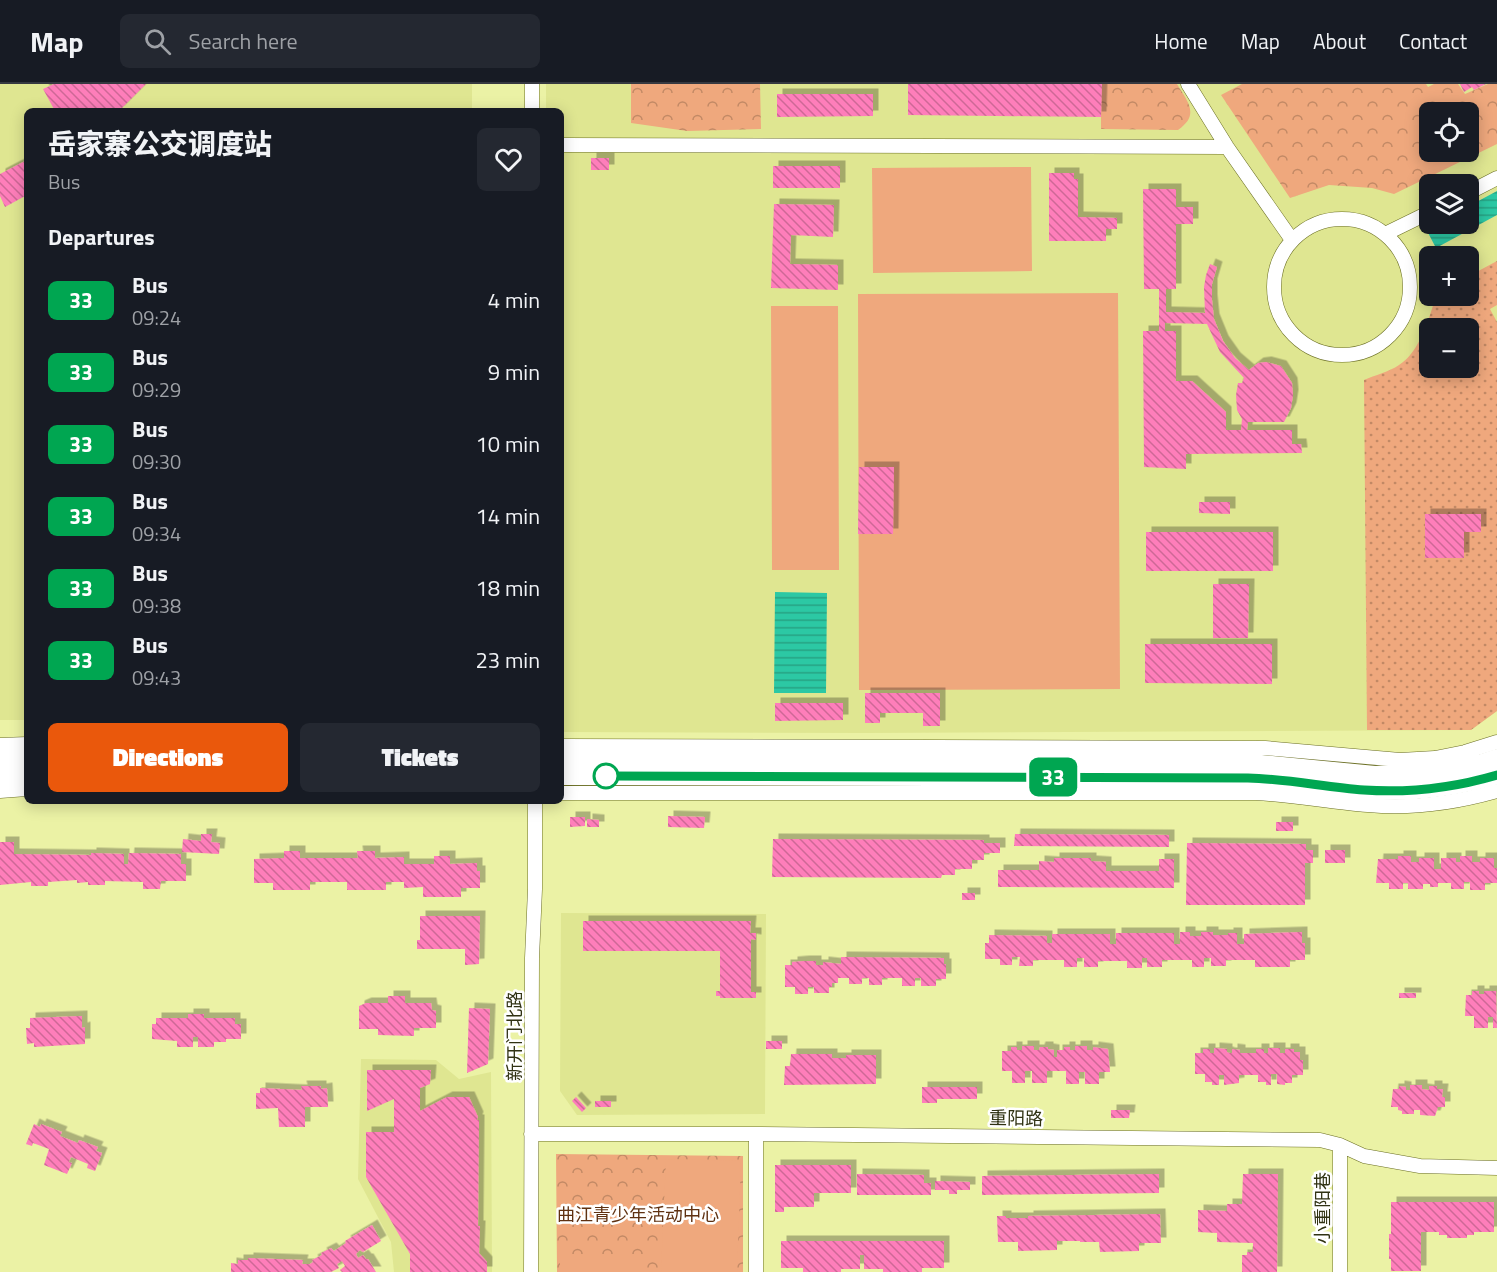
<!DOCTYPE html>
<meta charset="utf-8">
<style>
:root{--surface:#171b24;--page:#242831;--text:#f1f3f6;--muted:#9ea1a6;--line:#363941;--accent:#ea580c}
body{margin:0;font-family:"Titillium Web","Noto Sans SC",sans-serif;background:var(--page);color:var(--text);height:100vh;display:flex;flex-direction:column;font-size:22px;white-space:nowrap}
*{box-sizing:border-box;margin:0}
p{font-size:20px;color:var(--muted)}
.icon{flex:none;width:33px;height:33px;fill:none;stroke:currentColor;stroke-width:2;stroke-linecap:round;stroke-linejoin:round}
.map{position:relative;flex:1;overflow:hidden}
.details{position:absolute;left:24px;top:24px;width:540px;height:696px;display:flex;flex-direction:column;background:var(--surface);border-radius:9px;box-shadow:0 3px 15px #0003}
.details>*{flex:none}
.badge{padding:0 12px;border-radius:9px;font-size:21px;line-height:39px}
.controls{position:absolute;left:1419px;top:18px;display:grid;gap:12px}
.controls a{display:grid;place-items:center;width:60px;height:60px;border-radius:9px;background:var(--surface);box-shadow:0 3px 15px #0003;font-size:30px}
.map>.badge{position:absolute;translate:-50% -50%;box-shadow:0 0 0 3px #fff}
h2{padding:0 24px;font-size:22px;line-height:54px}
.round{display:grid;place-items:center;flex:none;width:63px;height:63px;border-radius:9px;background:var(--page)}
.overview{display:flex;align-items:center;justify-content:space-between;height:102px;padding:0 24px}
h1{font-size:28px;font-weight:800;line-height:45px}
.cta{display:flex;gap:12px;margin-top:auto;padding:12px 24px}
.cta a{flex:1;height:69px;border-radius:9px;background:var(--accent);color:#fff;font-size:24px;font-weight:800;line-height:69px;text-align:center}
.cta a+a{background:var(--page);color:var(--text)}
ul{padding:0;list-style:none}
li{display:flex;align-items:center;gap:18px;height:72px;padding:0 24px}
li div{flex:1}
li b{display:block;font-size:22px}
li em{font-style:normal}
li .badge{min-width:66px;font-weight:700;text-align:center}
header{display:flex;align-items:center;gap:36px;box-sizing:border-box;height:84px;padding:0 30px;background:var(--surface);border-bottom:2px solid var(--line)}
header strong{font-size:28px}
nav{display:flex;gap:33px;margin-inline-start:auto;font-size:21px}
.search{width:420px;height:54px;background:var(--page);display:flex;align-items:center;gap:15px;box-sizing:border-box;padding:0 21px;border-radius:9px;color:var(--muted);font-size:22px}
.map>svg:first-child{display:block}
</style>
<header>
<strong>Map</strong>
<div class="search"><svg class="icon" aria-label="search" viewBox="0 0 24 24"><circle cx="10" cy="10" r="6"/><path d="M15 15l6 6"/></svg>Search here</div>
<nav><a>Home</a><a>Map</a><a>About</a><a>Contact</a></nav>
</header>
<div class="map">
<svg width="1497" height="1188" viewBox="0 0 1497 1188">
<defs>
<pattern id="grass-dots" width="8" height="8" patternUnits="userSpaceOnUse" patternTransform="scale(1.5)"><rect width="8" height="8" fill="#efa87d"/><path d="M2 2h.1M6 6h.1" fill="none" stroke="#c28965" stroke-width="1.8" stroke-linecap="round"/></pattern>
<pattern id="forest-crowns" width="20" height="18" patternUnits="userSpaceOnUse" patternTransform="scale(1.5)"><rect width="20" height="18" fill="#efa87d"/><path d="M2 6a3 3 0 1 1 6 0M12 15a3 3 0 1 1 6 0" fill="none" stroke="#c28965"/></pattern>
<pattern id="water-rules" width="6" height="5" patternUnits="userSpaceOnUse" patternTransform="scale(1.5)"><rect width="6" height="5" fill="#2cc8a4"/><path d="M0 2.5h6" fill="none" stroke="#26a384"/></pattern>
<pattern id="building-back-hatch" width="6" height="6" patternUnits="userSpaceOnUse" patternTransform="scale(1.5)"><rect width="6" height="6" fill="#fe7eba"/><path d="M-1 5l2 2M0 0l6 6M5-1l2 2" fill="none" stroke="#ce6896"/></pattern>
<filter id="shadow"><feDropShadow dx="5.5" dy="-5.5" stdDeviation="0" flood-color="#0004"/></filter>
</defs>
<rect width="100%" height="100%" fill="#ebf2a5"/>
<path fill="#dfe691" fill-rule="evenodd" d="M0 0H472V27H27V636H0Z
M546 0H1497V627L1471 646 866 649 561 648V27H546ZM1430 28H1468V68H1430ZM1430 100H1468V140H1430ZM1430 172H1468V212H1430ZM1430 244H1468V284H1430Z
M561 829 766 830 765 1030 577 1031 560 1007Z
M361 975 436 976 459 995 491 988 492 1188H394L391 1158 358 1095Z"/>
<path fill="url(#grass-dots)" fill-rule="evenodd" d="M1497 177V221L1490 225 1497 238V627L1471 646H1367L1364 296C1375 291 1389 288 1399 281 1420 268 1429 234 1436 212H1468L1469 192ZM1430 244H1468V284H1430Z"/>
<path fill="url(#forest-crowns)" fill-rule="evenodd" d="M631 0H760L761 45 687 47 631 39Z
M1101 0H1177C1188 18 1200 31 1178 46L1101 45Z
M1242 0H1426L1428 3 1434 0H1458L1465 10 1488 0H1497V60L1394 110 1372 104 1329 101 1290 114 1221 11ZM1430 28H1468V68H1430Z
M556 1070 743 1072V1188H557Z"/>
<path fill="#efa87d" d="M1031 83 1032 187 873 189 872 84Z
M1118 209 1120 605 859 606 858 210Z
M771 222H838L839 486H772Z
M666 1075 741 1077 737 1188H661Z
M560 1175H633V1188H560Z"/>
<path fill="url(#water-rules)" d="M1497 107V131L1436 164 1426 145 1436 140H1468L1469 122Z
M775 508 827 509 826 609H774Z"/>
<path fill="url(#building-back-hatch)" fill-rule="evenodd" filter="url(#shadow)" d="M54 0H146L119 27H55L43 5Z
M908 0H1102L1101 33 908 31Z
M1460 0H1486L1474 6 1472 3 1464 8Z
M777 10H873V32L777 33Z
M591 74H609V86H591Z
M27 76V111L5 123 0 112V90Z
M773 82H840V104H773Z
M1049 89H1074V95H1078V133L1117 134V145H1106V157H1049Z
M1143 105H1176V123H1193V140H1176V205H1166V228L1205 229 1204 203 1206 191 1210 180 1217 183 1212 200V216L1214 235 1223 257 1235 274 1249 286 1258 279 1266 278 1281 282 1292 299 1293 311 1291 324 1284 338H1248L1247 346H1292V360H1301L1302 369 1186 370V385L1144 383 1143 247H1159V205H1144ZM1165 239 1207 240 1220 268 1244 294 1242 299H1238L1236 311 1237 326 1242 335 1241 346H1226V328L1192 297H1176V247H1165Z
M774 120 834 121 833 153 791 151 790 180 838 181V206L771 204Z
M859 383H894L893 450H858Z
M1199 418H1230V430L1199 429Z
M1425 430H1481V448H1464V474H1425Z
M1146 448H1273V487H1146Z
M1213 500H1249L1248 554H1213Z
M1145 560H1272V600L1145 599Z
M865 609H940V642H923V629H880V639H865Z
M775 619H843V636L775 637Z
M668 732 705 733 704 744 668 743Z
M570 733H585V742L570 743Z
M587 735 599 736V743H587Z
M1276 738H1293V747H1276Z
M201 750H212L211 758 220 759 219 770 182 768 183 755 201 757Z
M1015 750 1169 751V763L1014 762Z
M773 755 984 756V759H1000V769H984V776H972V785H955V791H942L941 794 772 793Z
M0 758H14V770L91 771V769L124 770V780H128L129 769 181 770V780H186V797H161L160 805H143V798L105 797V801H88V798L77 799V796L48 798V802H31V798L0 801Z
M1187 759 1306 760V766H1313V779H1305V821H1186Z
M1325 766H1345V779H1325Z
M284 767H300V774H358L357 767H375V774L404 773V780H434V772H450V780L477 779V787H480V804H461V813H423V803L404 804V798H386V806H347V798H310V806H273V799H254V775L284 774Z
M1398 772H1411V778H1419V774H1434V785H1441V774H1456V778H1460V772H1472V778H1480V774H1494V784H1497V799H1485V806H1470V798H1464V805H1451V799H1438V803H1430V800H1423V805H1408V799H1403V805H1389V799H1376L1378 775H1398Z
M1054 774H1091V777L1106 778V787H1159V775H1174V804L998 803V786H1039V777L1054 778Z
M962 809H975V816H962Z
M420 832H480L479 880 465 881V865H417V856H420Z
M583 837H751L750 849H756V856L751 855V908H756V914H720V912H716V907H720V867H583Z
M1180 848H1190V852H1201V848H1213V851H1228V849H1237V860H1244V850L1302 848V859H1305V876H1290V883H1255V876H1226V882H1211V874H1204V883H1192V876H1162V883H1147V874H1142V884H1127V877H1098V883H1084V874H1077V883H1064V876H1033V882H1019L1020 873H1012V881H1000V875H985V859H989V851L1047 852V859H1052V850H1110V860H1116V849H1174V860H1180Z
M841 873 944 874V880H946V895H936V902H921V894H915V902H902V894H882V901H869V894H862V900H849V894H838V899H832V903H829V909H814V903H808V910H795V903H785V881H792V878L804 877H816V881H823V878L841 880Z
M1472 907H1479V910H1484V907H1496L1497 944H1493V933H1488V944H1474V932H1465L1466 911H1472Z
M1399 909H1416V914H1399Z
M388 912H405V919H431L432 926 436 927V944H414V952L378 951V945H359V922L366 919H388Z
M469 924 490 925 488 980 467 989Z
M188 930H204V934H235V940H241V955H226V958H214V963H198V953H193V963H177V957L152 955V940H156V934H188Z
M82 932V944L85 943V960L34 963V959L27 960 26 944H30V934Z
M766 957H782V965H766Z
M1022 962H1034V966H1039L1040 963H1048V965L1054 966V973H1057V966H1064V963H1070V966H1075V962H1087V966H1093V963L1108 965 1110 988H1099V1000H1085V988H1079V1000H1066V987H1047V999H1032V987H1025V999H1012V987H1002V967H1011V963H1017V966H1022Z
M1214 964 1227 965V968L1230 969H1232V965L1240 966V969H1256V965H1264V969H1268V964H1280V969H1285V965H1294V968H1300V976H1303V991H1292V999H1285V1001L1277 1000V990H1271V1001H1266V998H1258V991H1239V999L1224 1001V991H1219V1001H1212V998H1205V990H1195V969H1203V965H1210V969H1214Z
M791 970H832V974H846V971H876V1000L784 1001 785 982H790Z
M367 986H431L430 1000 420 1004V1027L447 1013H469L478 1033 477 1036H479L478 1142H480L479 1169 487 1178V1188H410V1170L366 1093V1048H394V1015L367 1027Z
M1410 1001H1422V1005L1429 1006V1002H1437V1005H1443L1442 1013H1445V1023H1438L1435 1032 1420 1031V1026H1414V1030H1402V1027L1398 1026V1023H1391L1393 1005H1399V1002L1406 1003V1006H1410Z
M301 1002H321V1005L327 1004 328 1023H305V1043H279L278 1024 256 1025V1009H260V1004L302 1006Z
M922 1003H977V1015H937V1019H922Z
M576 1013 586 1024 582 1028 572 1017Z
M595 1017H611V1023H595Z
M1111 1026H1130L1129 1034H1111Z
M34 1040 40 1043 41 1040 62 1048 60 1052 78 1059 79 1056 98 1063 96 1067 102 1069 95 1087 87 1084 88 1080 71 1073 69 1078 72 1079 67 1090 44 1081 49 1065 33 1059 32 1062 26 1060Z
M775 1081H851V1109H814V1123H784V1128H775Z
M857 1090 924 1091V1099H931V1111H857Z
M1159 1090V1109L982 1111V1092Z
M1243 1090H1278L1277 1188H1242V1171H1247V1168H1253V1159L1217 1158V1149L1198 1148V1126L1227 1127V1120H1242Z
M935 1097 970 1098V1106H957V1110H949V1106H935Z
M1391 1118H1494V1148H1474V1151H1467V1154H1447V1151H1439V1148H1421V1187H1391V1175H1389V1150H1391Z
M1160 1130 1161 1159H1139V1167L1100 1168 1099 1158H1080V1157H1057V1166L1018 1167V1158H998L997 1132H1006V1134H1028V1132Z
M372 1141 381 1157 363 1168 360 1166 356 1170 358 1174 363 1171 366 1175H368L376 1188H342L340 1186 345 1182 342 1177 337 1180 339 1184 331 1188H231V1179L238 1180V1176H248V1174L303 1176 302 1180H310L313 1178 312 1176 322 1171 321 1169 331 1164 334 1167 346 1159 345 1157Z
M781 1157H944V1184H922V1188H883V1185H864V1171H860V1185H841V1188H803V1184H781Z"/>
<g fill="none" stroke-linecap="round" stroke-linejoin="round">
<defs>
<path id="minor" d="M1188 0 1227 63 1292 156
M532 27V0
M561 61 1227 63
M1468 109 1497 94
M1274 203a68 68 0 1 1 136 0a68 68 0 1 1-136 0Z
M1385 150 1430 128
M0 661 27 660
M561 662 1265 664 1400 676 1435 674 1465 668 1497 658
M0 707 27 705
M561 709H1256C1294 711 1331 718 1368 721 1412 725 1455 719 1497 707
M531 1050H756L1320 1056 1340 1061 1364 1072 1420 1082 1497 1084
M756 1050V1188
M531 1188 532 874 535 805V717
M1340 1188V1061"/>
<path id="major" d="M0 675H27
M561 675 1251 679 1375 691 1437 688 1482 679 1497 674
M0 691H27
M561 692 1248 694C1287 695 1325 703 1364 706 1409 709 1453 704 1497 691"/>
</defs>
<use href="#minor" stroke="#6b6f24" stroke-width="15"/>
<use href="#major" stroke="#6b6f24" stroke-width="20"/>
<use href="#minor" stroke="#fff" stroke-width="14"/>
<use href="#major" stroke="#fff" stroke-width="18"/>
</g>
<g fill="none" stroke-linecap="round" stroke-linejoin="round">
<defs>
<path id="line" d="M606 692 1248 694C1287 695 1325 703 1364 706 1409 709 1453 704 1497 691"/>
</defs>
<use href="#line" stroke="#fff" stroke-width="14"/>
<use href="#line" stroke="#00a651" stroke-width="9"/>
</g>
<circle fill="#fff" stroke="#00a651" stroke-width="3" cx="606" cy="692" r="12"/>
<g text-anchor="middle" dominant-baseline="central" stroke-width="5" stroke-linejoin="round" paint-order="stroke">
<g font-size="18" fill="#303213" stroke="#fff">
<text transform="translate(514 952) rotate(-90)">新开门北路</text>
<text transform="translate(1016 1034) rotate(1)">重阳路</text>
<text transform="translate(1322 1124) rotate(-90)">小重阳巷</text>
</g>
<g font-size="18" fill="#5f3111" stroke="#fff">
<text x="638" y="1130">曲江青少年活动中心</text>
</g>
</g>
</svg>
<div class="controls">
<a><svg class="icon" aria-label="locate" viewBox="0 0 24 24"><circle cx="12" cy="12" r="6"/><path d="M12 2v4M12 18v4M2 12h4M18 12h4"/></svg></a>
<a><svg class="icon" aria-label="layers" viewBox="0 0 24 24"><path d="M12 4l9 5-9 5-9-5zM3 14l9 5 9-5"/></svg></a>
<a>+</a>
<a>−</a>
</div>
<b class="badge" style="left:1053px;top:693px;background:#00a651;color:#fff">33</b>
<section class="details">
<div class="overview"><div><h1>岳家寨公交调度站</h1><p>Bus</p></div><a class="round"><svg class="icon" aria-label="heart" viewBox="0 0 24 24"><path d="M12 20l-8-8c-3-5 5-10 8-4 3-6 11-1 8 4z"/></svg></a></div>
<h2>Departures</h2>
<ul>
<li><span class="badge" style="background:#00a651;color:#fff">33</span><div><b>Bus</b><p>09:24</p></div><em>4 min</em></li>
<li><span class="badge" style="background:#00a651;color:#fff">33</span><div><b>Bus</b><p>09:29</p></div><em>9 min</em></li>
<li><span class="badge" style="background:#00a651;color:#fff">33</span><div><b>Bus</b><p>09:30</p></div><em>10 min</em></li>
<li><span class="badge" style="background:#00a651;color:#fff">33</span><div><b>Bus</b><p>09:34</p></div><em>14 min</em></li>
<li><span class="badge" style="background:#00a651;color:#fff">33</span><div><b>Bus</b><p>09:38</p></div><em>18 min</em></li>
<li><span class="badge" style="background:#00a651;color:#fff">33</span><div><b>Bus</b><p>09:43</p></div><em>23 min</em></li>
</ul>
<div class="cta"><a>Directions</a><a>Tickets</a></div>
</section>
</div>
